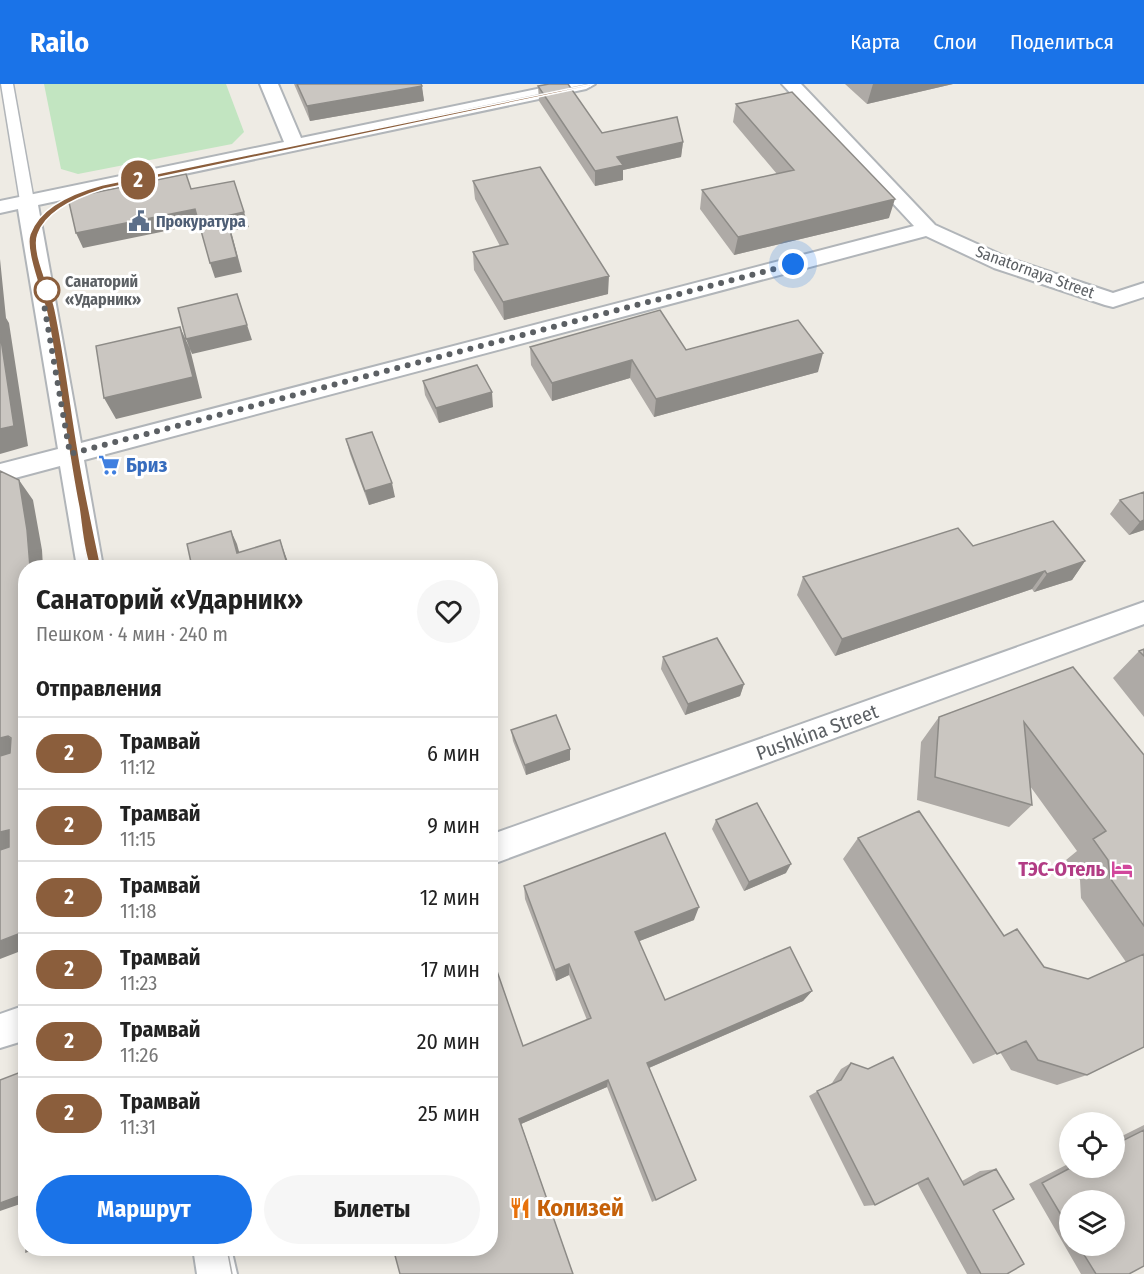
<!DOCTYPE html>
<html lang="ru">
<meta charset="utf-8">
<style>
:root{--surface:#fff;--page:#f6f6f6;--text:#222;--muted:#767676;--line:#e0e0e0;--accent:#1a73e8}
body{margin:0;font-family:"Fira Sans Condensed",sans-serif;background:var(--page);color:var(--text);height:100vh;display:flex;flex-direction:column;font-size:22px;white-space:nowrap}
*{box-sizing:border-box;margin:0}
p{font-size:20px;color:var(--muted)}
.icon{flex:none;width:33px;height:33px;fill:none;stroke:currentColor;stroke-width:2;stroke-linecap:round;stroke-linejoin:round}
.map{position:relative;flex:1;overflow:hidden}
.drawer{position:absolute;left:18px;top:476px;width:480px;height:696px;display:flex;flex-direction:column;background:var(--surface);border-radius:24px;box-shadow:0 3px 15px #0003}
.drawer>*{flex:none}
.badge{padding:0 12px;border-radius:20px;font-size:21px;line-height:39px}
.controls{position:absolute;left:1059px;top:1028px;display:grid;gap:12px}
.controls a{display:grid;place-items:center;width:66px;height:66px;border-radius:50%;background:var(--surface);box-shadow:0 3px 15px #0003;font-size:30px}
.you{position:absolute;width:30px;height:30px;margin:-15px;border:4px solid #fff;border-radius:50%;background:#1a73e8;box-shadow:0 0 0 9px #1a73e833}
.map>.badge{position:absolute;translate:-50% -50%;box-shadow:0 0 0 3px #fff}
h2{padding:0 18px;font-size:22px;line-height:54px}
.round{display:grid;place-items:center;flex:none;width:63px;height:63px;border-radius:32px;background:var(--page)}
.summary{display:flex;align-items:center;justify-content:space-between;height:102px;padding:0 18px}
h1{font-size:28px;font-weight:700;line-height:45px}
.primary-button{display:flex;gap:12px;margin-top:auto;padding:12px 18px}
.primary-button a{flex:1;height:69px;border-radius:36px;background:var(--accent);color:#fff;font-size:24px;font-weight:700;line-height:69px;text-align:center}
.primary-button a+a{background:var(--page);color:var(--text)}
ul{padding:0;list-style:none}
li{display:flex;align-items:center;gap:18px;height:72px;padding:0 18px;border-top:2px solid var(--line)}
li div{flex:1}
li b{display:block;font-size:22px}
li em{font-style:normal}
li .badge{min-width:66px;font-weight:700;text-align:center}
header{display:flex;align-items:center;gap:36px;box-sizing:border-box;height:84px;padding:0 30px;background:var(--accent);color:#fff}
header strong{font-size:28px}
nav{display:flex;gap:33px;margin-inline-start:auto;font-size:21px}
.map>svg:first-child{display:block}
</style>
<header>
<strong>Railo</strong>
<nav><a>Карта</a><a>Слои</a><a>Поделиться</a></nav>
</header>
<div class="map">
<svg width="1144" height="1190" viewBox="0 0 1144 1190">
<rect width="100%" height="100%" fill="#eeebe4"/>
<path fill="#c2e5c1" d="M44 0H226L244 48 232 60 78 90 61 85Z"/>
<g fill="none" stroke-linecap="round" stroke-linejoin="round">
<defs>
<path id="pedestrian" d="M1 0H13L34 117 27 121 20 117Z"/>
<path id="minor" d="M260 0H278L301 54 561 0H595L586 5 38 121 81 359 914 142 782 0H801L935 141 1008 174 1113 209 1144 199V213L1113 223 1105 221 994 184 926 152 84 376 103 483H77L60 382 0 398V380L58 365 18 125 0 129V117L284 58Z
M1144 518V540L490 781V751Z
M26 921V956L0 964V930Z
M193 1164H231L237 1190H197Z"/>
</defs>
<use href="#pedestrian" stroke="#b1b5b9" stroke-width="3"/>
<use href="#minor" stroke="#b1b5b9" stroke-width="4"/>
<use href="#pedestrian" fill="#fff" fill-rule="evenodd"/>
<use href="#minor" fill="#fff" fill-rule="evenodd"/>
<path stroke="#b2b3b4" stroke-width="1.5" d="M95 483C79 393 68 302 48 213 44 193 28 172 34 151 42 122 76 111 102 103L590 0
M227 1164 232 1190"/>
</g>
<path fill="#aeaaa6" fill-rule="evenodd" d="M294 0H421L424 17 310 37Z
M845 0H953L867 20Z
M538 2 602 49 683 58 681 73 623 86V96L595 102 539 17Z
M736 20 889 134 734 171 700 125 702 106 777 90 733 38Z
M473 97 608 210 504 236 474 186 473 168 500 162 475 115Z
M530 263 686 266 818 288 654 333 630 294 552 317 531 281Z
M423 297 493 323 439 339 425 311Z
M346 355 395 413 369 421 350 370Z
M1144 408V446L1129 451 1110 430 1120 416Z
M973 462 1085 477 1072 496 1034 508 1032 505 835 572 797 511 803 493Z
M1144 565V633L1113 594 1139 567Z
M663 573 744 600 740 612 685 631 661 585Z
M1073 583 1144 671V963L1087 991 1057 1001 1011 986 1000 968 973 980 843 775 858 754 1004 852 1044 883 1088 895 1126 878 1081 814 1080 796 1066 776 1077 767 1030 702 1032 721 1009 743 917 716 921 658 939 633Z
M511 646 570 665V676L526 691 513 657Z
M716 736 786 789 744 807 712 745Z
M524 802 694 836 639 857 665 916 812 907 803 917 649 984 696 1096 652 1118 607 1003 521 1040 573 1190H400L490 1164 523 962 587 936 569 891 556 897 525 815Z
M851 979 962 1097 980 1087 996 1085 993 1126 1007 1190H967L917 1099 875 1121 864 1122 809 1012 832 999 841 985Z
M1144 1041V1182L1129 1190H1081L1029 1100 1070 1079V1083H1114V1056ZM1070 1116 1114 1161H1070Z"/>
<path fill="#8d8b87" d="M873 0H953L867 20Z
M422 2 424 17 310 37 307 22Z
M683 58 681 73 623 86V96L595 102V87L617 73Z
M895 115 889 134 734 171 738 153Z
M195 125 200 140 83 164 76 149Z
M244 128 249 143 231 147 242 188 215 194 210 179 226 132Z
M0 175 6 234 9 239 28 362 0 370Z
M609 192 608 210 504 236 503 218Z
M237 210 252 256 192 270 186 255Z
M180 243 190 265 202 314 116 335 104 314Z
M823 269 818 288 654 333 656 315Z
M632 276 630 294 552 317V299Z
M492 308 493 323 439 339 436 324Z
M19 396 33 416 42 466 43 483H30Z
M392 399 395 413 369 421 365 407Z
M1144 436V446L1129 451 1140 438Z
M231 447 237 460 243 482 237 469Z
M280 456 285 470 290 483H288Z
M1085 477 1072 496 1034 508 1047 490Z
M1045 487 1032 505 835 572 842 555Z
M744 600 740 612 685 631 688 620Z
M8 652 25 668 0 676V654Z
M570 665V676L526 691 525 681Z
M9 746 26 758 0 768V748Z
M791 780 786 789 744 807 749 798Z
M699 823 694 836 632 860 635 848Z
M26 847V865L0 875V857Z
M569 880V891L556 897 555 886Z
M812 907 803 917 644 986 647 979Z
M608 996 607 1003 521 1040 573 1190 519 1035Z
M19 1112 26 1118 0 1127V1119Z
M36 1164H53L45 1168H26Z"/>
<path fill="#cac6c1" stroke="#8d8b87" stroke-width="1.5" d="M297 0H421L422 2 307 22Z
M549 0H568L602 49 677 33 683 58 617 73 623 81 595 87 538 2Z
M792 8 895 115 738 153 702 106 794 86 736 20Z
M540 83 609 192 503 218 473 168 508 160 473 97Z
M186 90 191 105 234 97 244 128 226 132 237 173 210 179 195 125 76 149 68 114Z
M237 210 247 241 186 255 178 224Z
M660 226 686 266 798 236 823 269 656 315 632 276 552 299 530 263Z
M180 243 193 293 104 314 96 262Z
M0 249 14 342 0 345Z
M477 281 492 308 436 324 423 297Z
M372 348 392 399 365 407 346 355Z
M0 387 19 396 27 446 30 483H26V847L0 857V766L9 763V746L0 748V672L10 669 11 654 8 652 0 654Z
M1144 408V436L1140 438 1120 416Z
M1053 437 1085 477 1047 490 1045 487 842 555 803 493 958 444 973 462Z
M231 447 237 469 280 456 288 483H192L187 460Z
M717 554 744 600 688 620 663 573Z
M1144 565V572L1139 567Z
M1073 583 1144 671V842L1110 794 1108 776 1093 755 1106 747 1024 638 1032 721 935 693 939 633Z
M556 631 570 665 525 681 511 646Z
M757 719 791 780 749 798 716 736Z
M919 727 1004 852 1017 845 1044 883 1088 895 1144 870V963L1087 991 1038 976 1026 957 997 970 858 754Z
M665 749 699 823 635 848 665 916 790 863 812 907 647 979 696 1096 656 1116 608 996 519 1035 573 1190H400L393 1164H490V867L523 962 591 934 569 880 555 886 524 802Z
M893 973 964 1101 996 1085 1014 1115 993 1126 1024 1180 1007 1190H981L928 1094 875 1121 817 1007 841 996 851 979 868 985Z
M26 986V1164L19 1112 0 1119V996Z
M1144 1046V1182L1129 1190H1096L1078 1161H1114V1116H1070V1146L1042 1099 1072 1083H1114V1061Z
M26 1164H36L26 1168Z"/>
<path fill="#8b5e3c" stroke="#fff" stroke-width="1.5" d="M590 2 104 105C81 112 47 125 38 150 31 168 51 206 55 225 65 272 70 319 78 366 84 405 93 444 101 483L99 486H91C83 468 82 443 79 424 66 359 60 294 47 230 43 211 24 166 30 150 40 122 76 108 102 101L592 0Z"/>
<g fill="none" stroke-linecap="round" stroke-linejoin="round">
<path stroke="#5c6064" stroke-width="6" stroke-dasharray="0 10.8" d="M47 206 42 209 70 370 793 180"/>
</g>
<defs>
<symbol id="civic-bare" viewBox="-9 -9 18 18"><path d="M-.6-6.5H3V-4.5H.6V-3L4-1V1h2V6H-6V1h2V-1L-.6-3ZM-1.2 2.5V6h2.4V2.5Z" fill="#5c6f8a" stroke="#fff" stroke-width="2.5" paint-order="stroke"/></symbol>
<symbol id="supermarket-bare" viewBox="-9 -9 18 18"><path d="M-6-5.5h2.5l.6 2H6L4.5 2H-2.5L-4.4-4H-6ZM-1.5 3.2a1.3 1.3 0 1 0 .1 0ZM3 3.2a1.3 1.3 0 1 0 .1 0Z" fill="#3f7fe0" stroke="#fff" stroke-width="2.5" paint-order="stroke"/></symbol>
<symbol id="hotel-bare" viewBox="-9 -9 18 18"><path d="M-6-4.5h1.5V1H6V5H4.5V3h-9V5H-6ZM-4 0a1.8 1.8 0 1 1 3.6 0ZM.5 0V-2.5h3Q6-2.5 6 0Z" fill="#d1479c" stroke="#fff" stroke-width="2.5" paint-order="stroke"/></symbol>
<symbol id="restaurant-bare" viewBox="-9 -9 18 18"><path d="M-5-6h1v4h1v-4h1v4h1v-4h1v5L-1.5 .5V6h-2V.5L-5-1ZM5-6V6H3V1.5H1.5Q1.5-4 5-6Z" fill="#e8710a" stroke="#fff" stroke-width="2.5" paint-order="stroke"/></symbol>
</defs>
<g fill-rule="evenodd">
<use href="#civic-bare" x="124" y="122" width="30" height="30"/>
<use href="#supermarket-bare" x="94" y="366" width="30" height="30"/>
<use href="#hotel-bare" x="1107" y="770" width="30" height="30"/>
<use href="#restaurant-bare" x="505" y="1109" width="30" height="30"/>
</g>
<circle fill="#fff" stroke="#8b5e3c" stroke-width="3" cx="47" cy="206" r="12"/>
<g text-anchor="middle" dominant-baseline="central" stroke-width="6" stroke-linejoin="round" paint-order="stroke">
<g font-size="16" font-weight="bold" fill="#4e5e75" stroke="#fff" text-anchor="start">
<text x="156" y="137">Прокуратура</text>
</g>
<g font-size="16" fill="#5c6064" stroke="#fff">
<text transform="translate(1035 188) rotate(20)">Sanatornaya Street</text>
</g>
<g font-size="16" font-weight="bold" fill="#5c6064" stroke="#fff" text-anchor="start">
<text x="65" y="197">Санаторий<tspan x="65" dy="18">«Ударник»</tspan></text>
</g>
<g font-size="20" font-weight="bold" fill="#366cbe" stroke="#fff" text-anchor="start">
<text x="126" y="381">Бриз</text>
</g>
<g font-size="20" fill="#5c6064" stroke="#fff">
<text transform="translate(817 648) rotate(-20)">Pushkina Street</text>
</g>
<g font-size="20" font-weight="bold" fill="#b23c85" stroke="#fff" text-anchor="end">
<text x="1105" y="785">ТЭС-Отель</text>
</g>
<g font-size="24" font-weight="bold" fill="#c56008" stroke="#fff" text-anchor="start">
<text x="537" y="1124">Колизей</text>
</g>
</g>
</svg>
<div class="controls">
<a><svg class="icon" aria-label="locate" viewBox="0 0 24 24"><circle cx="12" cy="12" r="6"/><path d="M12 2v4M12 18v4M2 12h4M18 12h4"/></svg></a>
<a><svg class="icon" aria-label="layers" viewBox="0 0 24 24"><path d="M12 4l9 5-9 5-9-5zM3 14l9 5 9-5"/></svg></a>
</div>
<div class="you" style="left:793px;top:180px"></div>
<b class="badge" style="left:138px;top:96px;background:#8b5e3c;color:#fff">2</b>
<section class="drawer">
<div class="summary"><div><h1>Санаторий «Ударник»</h1><p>Пешком · 4 мин · 240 m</p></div><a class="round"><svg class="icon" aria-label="heart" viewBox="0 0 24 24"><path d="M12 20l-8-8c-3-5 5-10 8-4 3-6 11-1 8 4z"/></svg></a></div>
<h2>Отправления</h2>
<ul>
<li><span class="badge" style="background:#8b5e3c;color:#fff">2</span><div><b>Трамвай</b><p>11:12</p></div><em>6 мин</em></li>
<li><span class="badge" style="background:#8b5e3c;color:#fff">2</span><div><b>Трамвай</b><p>11:15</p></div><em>9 мин</em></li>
<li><span class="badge" style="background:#8b5e3c;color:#fff">2</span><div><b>Трамвай</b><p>11:18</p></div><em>12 мин</em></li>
<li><span class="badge" style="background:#8b5e3c;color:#fff">2</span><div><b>Трамвай</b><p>11:23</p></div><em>17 мин</em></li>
<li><span class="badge" style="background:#8b5e3c;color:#fff">2</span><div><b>Трамвай</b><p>11:26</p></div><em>20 мин</em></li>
<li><span class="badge" style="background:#8b5e3c;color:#fff">2</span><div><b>Трамвай</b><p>11:31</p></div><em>25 мин</em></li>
</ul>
<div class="primary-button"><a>Маршрут</a><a>Билеты</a></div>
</section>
</div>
